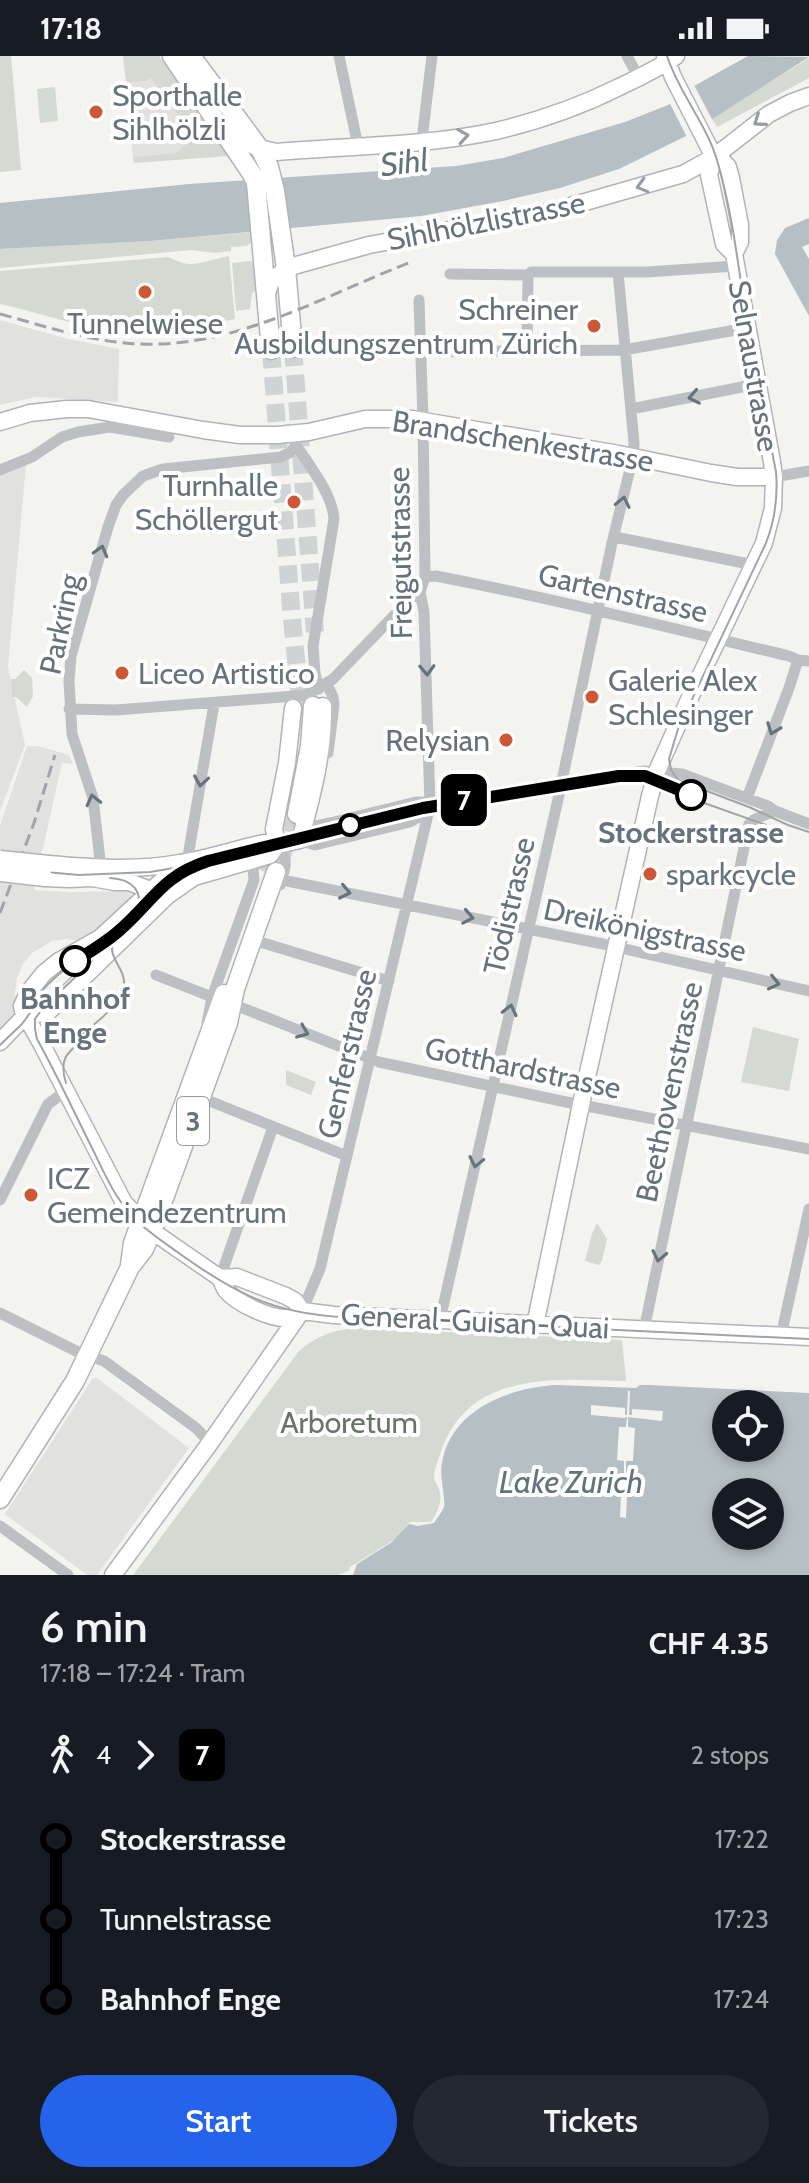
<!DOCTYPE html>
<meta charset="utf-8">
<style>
:root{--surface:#171b24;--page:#242831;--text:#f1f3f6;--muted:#9ea1a6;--accent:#2563eb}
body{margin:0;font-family:Cabin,sans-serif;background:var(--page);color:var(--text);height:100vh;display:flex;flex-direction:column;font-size:30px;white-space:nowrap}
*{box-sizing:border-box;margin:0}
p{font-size:26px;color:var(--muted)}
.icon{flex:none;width:44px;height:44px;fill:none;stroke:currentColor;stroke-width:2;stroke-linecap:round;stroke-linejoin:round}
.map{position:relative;height:1519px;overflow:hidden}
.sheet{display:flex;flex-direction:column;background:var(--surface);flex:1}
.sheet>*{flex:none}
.badge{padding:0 16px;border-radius:12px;font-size:28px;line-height:52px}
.fabs{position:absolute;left:712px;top:1334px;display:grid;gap:16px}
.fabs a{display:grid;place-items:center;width:72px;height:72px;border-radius:50%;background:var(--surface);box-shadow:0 4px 12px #0003;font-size:40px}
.map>.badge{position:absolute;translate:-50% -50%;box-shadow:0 0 0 4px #fff}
.legs{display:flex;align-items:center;gap:12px;height:88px;padding:0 40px;font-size:26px}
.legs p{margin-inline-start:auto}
.summary{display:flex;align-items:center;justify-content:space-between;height:136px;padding:0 40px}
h1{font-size:44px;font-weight:600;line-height:60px}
.primary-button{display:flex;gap:16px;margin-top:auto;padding:16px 40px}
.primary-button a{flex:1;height:92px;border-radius:48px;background:var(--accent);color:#fff;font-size:32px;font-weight:600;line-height:92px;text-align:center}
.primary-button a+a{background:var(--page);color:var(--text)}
ul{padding:0 40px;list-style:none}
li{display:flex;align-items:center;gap:28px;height:80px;font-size:30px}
li i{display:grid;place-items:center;width:12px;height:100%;margin:0 10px;background:currentColor}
li i::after{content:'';width:20px;height:20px;margin:-10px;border:6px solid;border-radius:50%;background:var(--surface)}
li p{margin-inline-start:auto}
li:first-child i{background:linear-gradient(#0000 50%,currentColor 0)}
li:last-child i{background:linear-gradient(currentColor 50%,#0000 0)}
.status{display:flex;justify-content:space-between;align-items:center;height:56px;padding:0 40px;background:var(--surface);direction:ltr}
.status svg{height:22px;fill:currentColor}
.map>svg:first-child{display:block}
</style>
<div class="status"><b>17:18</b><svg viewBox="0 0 49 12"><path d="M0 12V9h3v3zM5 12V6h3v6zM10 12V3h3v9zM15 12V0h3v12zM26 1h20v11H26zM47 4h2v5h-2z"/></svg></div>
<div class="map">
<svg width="809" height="1519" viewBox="0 0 809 1519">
<rect width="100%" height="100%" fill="#f3f3f0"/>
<path fill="#e1e2e0" d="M151 22 196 82 175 97 133 101 126 27 146 25Z
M0 264 68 283 119 293 118 346 36 341 0 349Z
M26 408 8 611 25 689 0 755V417Z
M27 690H38L69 699 73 708 62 707 43 792 37 807 34 834 74 836 127 835 131 839 134 851 81 885 66 883 52 885 32 897 23 908 17 922 15 937 18 957 0 975V770Z
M93 1322H97L189 1392 97 1519H87L5 1458Z"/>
<path fill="#d4d9d1" d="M0 0H11L21 114 0 116Z
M123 0H159L215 78 229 100 134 107 133 101 175 97 195 82 151 22 146 25 126 27Z
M809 2V22L717 71 712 63Z
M55 31 58 65 40 67 37 33Z
M251 176 252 185 247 190 231 191V195L215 197 191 194 0 212V193L150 185Z
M229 200 235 263C195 272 155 282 113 275 75 270 38 256 0 248V215L168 201C175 204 181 207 188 208 201 209 215 202 229 200Z
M251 205 256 213 260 232 252 237 250 253 236 255 232 207Z
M24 614 32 622 33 640 27 651 16 641H12L11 623H15Z
M753 971 799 983 789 1035 741 1026Z
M286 1014 316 1026 311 1039 286 1029Z
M597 1167 607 1183 602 1205 599 1209 585 1205 592 1178Z
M357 1272 622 1284 626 1325C553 1323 464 1314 439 1402 437 1407 434 1415 434 1420 434 1424 437 1428 438 1431 444 1444 438 1455 431 1466H410L397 1482 350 1511 349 1515 338 1519H133L299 1295C316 1280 335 1273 357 1272Z"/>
<path fill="#b6bfc3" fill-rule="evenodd" d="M748 0 809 1 686 80 619 113 560 132 503 145 421 160 150 185 0 193V147L189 128 456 110 503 102 625 66 668 49 694 30Z
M809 162V188L802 191 809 203V260L775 198 777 184 785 172Z
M558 1329 636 1332 640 1329H649L809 1337V1519H353L357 1508 392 1486 409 1468 418 1470 434 1467C437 1462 442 1456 444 1451 446 1444 439 1420 442 1407 451 1353 510 1331 558 1329ZM726 1348H770V1392H726ZM726 1436H770V1480H726Z"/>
<path fill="#f3f3f0" d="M693 27 714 67 688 83 668 44Z
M628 1335H630L629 1359H632V1353L663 1355 662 1365 628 1361V1371L635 1372 633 1405H626V1417H630L629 1435H625V1440H627L626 1462 620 1461 621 1440H623V1435L619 1434 620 1417H624V1405L617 1404 619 1371H626L627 1361 624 1362 591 1359V1349L625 1352V1359H627Z"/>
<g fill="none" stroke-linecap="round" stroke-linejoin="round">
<path stroke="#d0d3d3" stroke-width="16" stroke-dasharray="16 8" stroke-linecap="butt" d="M293 652 297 612"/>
<path stroke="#d0d3d3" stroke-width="18" stroke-dasharray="18 9" stroke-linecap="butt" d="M293 292 315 576
M271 294 292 564 301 652
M281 802 297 758
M266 816 276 787"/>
<defs>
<path id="secondary" d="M665 0 673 21 714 101
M224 70C239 86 255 92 277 96 350 90 425 90 496 75 538 65 579 51 617 32 638 22 658 13 676 0
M714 101 709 119 724 188 734 198
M267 237 271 226 286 212 369 189 557 154 683 118 714 101 769 58 790 47 809 40
M0 366 30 357 67 353H88L203 374 240 379H277L309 376 365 363H412L619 398 711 417 737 421H774
M277 789 274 773 287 707 293 652
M181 807 100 882 59 905 44 917 28 937 22 950 23 955 41 987 124 1147 152 1175 220 1222C221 1224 225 1233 226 1234 236 1247 275 1266 291 1261 295 1260 298 1257 302 1255
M49 808C93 812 135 815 180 807 208 803 236 793 264 787L277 789 300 784C312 741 324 695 323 650
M45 822 69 823 92 822 115 826H129L158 837
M0 986 24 961 48 956 167 840 194 821 270 799 277 789
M220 1222 237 1221 286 1240 295 1245 302 1255
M302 1255 334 1259 809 1281
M535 1269 583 1039 650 740 657 715 686 650 764 487 773 452 774 421 772 406 734 198 740 186V169L731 122 728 111 721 103 714 101
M113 1519 210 1387 301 1256"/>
<path id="primary" d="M172 0 252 118 256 127 271 294
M191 0 260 93 269 111 275 135 286 212 293 292
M297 758 310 690 313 650
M130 1209 133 1187 224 938
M0 1443 75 1325 130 1211 144 1193 152 1175 228 967 235 933 276 816"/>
</defs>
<use href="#secondary" stroke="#afb4b7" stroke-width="19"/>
<use href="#primary" stroke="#b0b4b7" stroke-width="21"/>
<path stroke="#bdc0c3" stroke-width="11" d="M339 0 358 90
M627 0 639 22
M424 86 423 75 432 0
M450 218 528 219 531 216H647L736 210
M527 294 528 219
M419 296 624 294 747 272
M631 353 757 328
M295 383 296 389C310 411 332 437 334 463L313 590 315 617 319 633
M0 414 32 401 62 381 78 376 110 371 169 381
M774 421 809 415
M615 481 754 509
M425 521 436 520C554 543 672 572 789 600L798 604 809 605
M327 628 333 641 334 649 328 697
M69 653 116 654 307 639 333 623 407 546 420 536
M747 742 789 632 798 604
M430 750 423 746H416L330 767 316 770 300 784 315 789 410 766C423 759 430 750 443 746L645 715 682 718 768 750 775 755 809 768
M277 789C290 803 285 813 280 829
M187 806 214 648
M101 813 93 742 72 678 69 625 71 600 108 471 116 449 123 439 143 420 163 413 281 401 291 396 296 389
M282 824 603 888 809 935
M260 886 389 925
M156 919 212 941
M235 949 379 1006 566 1046 809 1093
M207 967 212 941 254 824 253 813 249 805
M202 1042 347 1100
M0 1144 48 1048 66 1035
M220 1222 273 1071
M302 1255 320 1213 430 750 424 556 420 536 425 521 423 363 419 244
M0 1257 76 1295 104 1305 196 1372 210 1387
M440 1264 559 739 612 487 633 401 634 387 618 216
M644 1274 749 768 755 763 775 755
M781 1280 809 1153
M0 1470 68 1519"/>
<use href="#secondary" stroke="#fff" stroke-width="16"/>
<use href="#primary" stroke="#fff" stroke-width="18"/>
<path stroke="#9ea4a8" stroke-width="2" d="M667 0C679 37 706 67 717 104 732 155 738 208 746 260 755 312 766 364 776 416 778 441 775 464 766 487L678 673 669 703 671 714 678 724 749 751 788 769 809 776
M676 737 766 769
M208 805 187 813 164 829 134 861 105 887 91 906 43 952 35 963V973L37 983C57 1019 74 1056 92 1092 101 1110 109 1130 121 1146 136 1168 158 1182 180 1198 235 1237 272 1257 341 1261L809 1283
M0 812 79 819 150 816 192 809 423 752 628 719 651 722 687 737
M110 822C132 823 146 836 135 858
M26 955C45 927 66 911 93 893
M73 984C88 974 122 949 124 930 126 908 101 901 118 877
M0 989 22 968 35 950
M66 1027C58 1002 68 996 86 981"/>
<path stroke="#9ea4a8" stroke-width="3" stroke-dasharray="12 6" stroke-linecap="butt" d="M0 258C41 269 82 283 125 287 228 297 318 242 411 206
M0 857 34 767 55 699"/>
<defs>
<path id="secondary-bridge" d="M0 803 49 808
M0 817 45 822"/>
</defs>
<use href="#secondary-bridge" stroke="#afb4b7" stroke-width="19" stroke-linecap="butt"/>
<use href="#secondary-bridge" stroke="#fff" stroke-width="16"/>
</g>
<defs><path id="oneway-chevron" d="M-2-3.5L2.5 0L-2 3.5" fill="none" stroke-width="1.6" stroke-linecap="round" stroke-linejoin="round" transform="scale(2)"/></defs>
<g stroke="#949da4">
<use href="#oneway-chevron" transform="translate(759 65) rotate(145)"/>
<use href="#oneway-chevron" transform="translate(463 80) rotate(-9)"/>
<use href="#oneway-chevron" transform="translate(642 130) rotate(164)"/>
</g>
<g stroke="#66737d">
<use href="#oneway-chevron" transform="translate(694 341) rotate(169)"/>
<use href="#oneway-chevron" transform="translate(623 446) rotate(-78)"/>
<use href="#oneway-chevron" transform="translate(101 495) rotate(-75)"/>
<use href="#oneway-chevron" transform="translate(427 614) rotate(88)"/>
<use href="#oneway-chevron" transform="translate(773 673) rotate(111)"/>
<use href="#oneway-chevron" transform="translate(201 725) rotate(99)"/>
<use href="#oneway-chevron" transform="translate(93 744) rotate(-104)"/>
<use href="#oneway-chevron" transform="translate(345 836) rotate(12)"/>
<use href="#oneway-chevron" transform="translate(468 861) rotate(11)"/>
<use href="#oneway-chevron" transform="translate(774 927) rotate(13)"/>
<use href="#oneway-chevron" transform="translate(510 954) rotate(-77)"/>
<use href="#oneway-chevron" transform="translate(303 976) rotate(22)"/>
<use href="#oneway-chevron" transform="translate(476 1106) rotate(102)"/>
<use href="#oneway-chevron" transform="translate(659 1200) rotate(102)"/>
</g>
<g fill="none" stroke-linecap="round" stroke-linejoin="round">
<defs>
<path id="line-1" d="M75 905C91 895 107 886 121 873 154 844 162 820 208 805L423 752 619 720H645L691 739"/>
</defs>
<use href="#line-1" stroke="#fff" stroke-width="18"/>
<use href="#line-1" stroke="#000" stroke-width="12"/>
</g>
<g fill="#cd5836" stroke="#fff" stroke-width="3">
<circle cx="96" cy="56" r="8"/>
<circle cx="145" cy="236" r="8"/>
<circle cx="594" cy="270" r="8"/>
<circle cx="294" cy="446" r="8"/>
<circle cx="122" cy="617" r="8"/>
<circle cx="592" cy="641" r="8"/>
<circle cx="506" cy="684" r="8"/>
<circle cx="650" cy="818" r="8"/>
<circle cx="31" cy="1139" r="8"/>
</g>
<g fill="#fff" stroke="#000" stroke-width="4">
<circle cx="691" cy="739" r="14"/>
<circle cx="350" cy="769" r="10"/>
<circle cx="75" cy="905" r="14"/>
</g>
<g text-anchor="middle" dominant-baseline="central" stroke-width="8" stroke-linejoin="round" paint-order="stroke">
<rect fill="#fff" stroke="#949da4" stroke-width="2" x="177" y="1041" width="32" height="48" rx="6"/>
<g font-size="28" font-weight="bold" fill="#66737d">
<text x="193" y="1065">3</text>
</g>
<g font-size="30" fill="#66737d" stroke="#fff" text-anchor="start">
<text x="112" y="39">Sporthalle<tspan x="112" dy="34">Sihlhölzli</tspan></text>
<text x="578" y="253" text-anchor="end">Schreiner<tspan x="578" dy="34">Ausbildungszentrum Zürich</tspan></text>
<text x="145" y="267" text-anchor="middle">Tunnelwiese</text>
<text x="278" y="429" text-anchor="end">Turnhalle<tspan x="278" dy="34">Schöllergut</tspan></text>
<text x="138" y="617">Liceo Artistico</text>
<text x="608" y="624">Galerie Alex<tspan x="608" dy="34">Schlesinger</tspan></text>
<text x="490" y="684" text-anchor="end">Relysian</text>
<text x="666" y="818">sparkcycle</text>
<text x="47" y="1122">ICZ<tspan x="47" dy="34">Gemeindezentrum</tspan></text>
</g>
<g font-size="30" fill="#66737d" stroke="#fff">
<text transform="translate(486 165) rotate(-11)">Sihlhölzlistrasse</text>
<text transform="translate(754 310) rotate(80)">Selnaustrasse</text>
<text transform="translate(523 385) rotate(9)">Brandschenkestrasse</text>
<text transform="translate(400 497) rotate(-91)">Freigutstrasse</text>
<text transform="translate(623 537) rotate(13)">Gartenstrasse</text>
<text transform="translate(60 568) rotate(-78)">Parkring</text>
<text transform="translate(509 850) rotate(-77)">Tödistrasse</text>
<text transform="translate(645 874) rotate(12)">Dreikönigstrasse</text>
<text transform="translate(347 998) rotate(-77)">Genferstrasse</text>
<text transform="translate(523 1012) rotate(12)">Gotthardstrasse</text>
<text transform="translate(669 1036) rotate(-78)">Beethovenstrasse</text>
<text transform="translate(475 1265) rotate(3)">General-Guisan-Quai</text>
</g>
<g font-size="30" font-weight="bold" fill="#66737d" stroke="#fff">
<text x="691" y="776">Stockerstrasse</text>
<text x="75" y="942">Bahnhof<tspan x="75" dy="34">Enge</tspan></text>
</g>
<g font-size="30" fill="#677564" stroke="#fff">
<text x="349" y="1366">Arboretum</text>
</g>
<g font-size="32" font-style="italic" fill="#62747b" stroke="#fff">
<text transform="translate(404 106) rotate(-7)">Sihl</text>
<text x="571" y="1425">Lake Zurich</text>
</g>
</g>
</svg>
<div class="fabs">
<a><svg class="icon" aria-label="locate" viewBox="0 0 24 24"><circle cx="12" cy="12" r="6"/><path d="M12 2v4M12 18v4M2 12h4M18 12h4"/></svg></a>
<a><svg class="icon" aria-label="layers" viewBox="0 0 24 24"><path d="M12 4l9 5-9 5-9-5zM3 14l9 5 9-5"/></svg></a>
</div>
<b class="badge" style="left:464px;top:744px;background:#000;color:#fff">7</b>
</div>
<section class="sheet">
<div class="summary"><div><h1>6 min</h1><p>17:18 – 17:24 · Tram</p></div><b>CHF 4.35</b></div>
<div class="legs"><svg class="icon" aria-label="walk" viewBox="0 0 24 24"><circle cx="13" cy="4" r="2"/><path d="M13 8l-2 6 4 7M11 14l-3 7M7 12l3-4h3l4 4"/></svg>4<svg class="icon" aria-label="forward" viewBox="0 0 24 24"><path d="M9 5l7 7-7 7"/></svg><b class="badge" style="background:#000;color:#fff">7</b><p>2 stops</p></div>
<ul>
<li><i style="color:#000"></i><b>Stockerstrasse</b><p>17:22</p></li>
<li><i style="color:#000"></i><span>Tunnelstrasse</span><p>17:23</p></li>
<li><i style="color:#000"></i><b>Bahnhof Enge</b><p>17:24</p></li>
</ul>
<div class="primary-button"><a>Start</a><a>Tickets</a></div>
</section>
